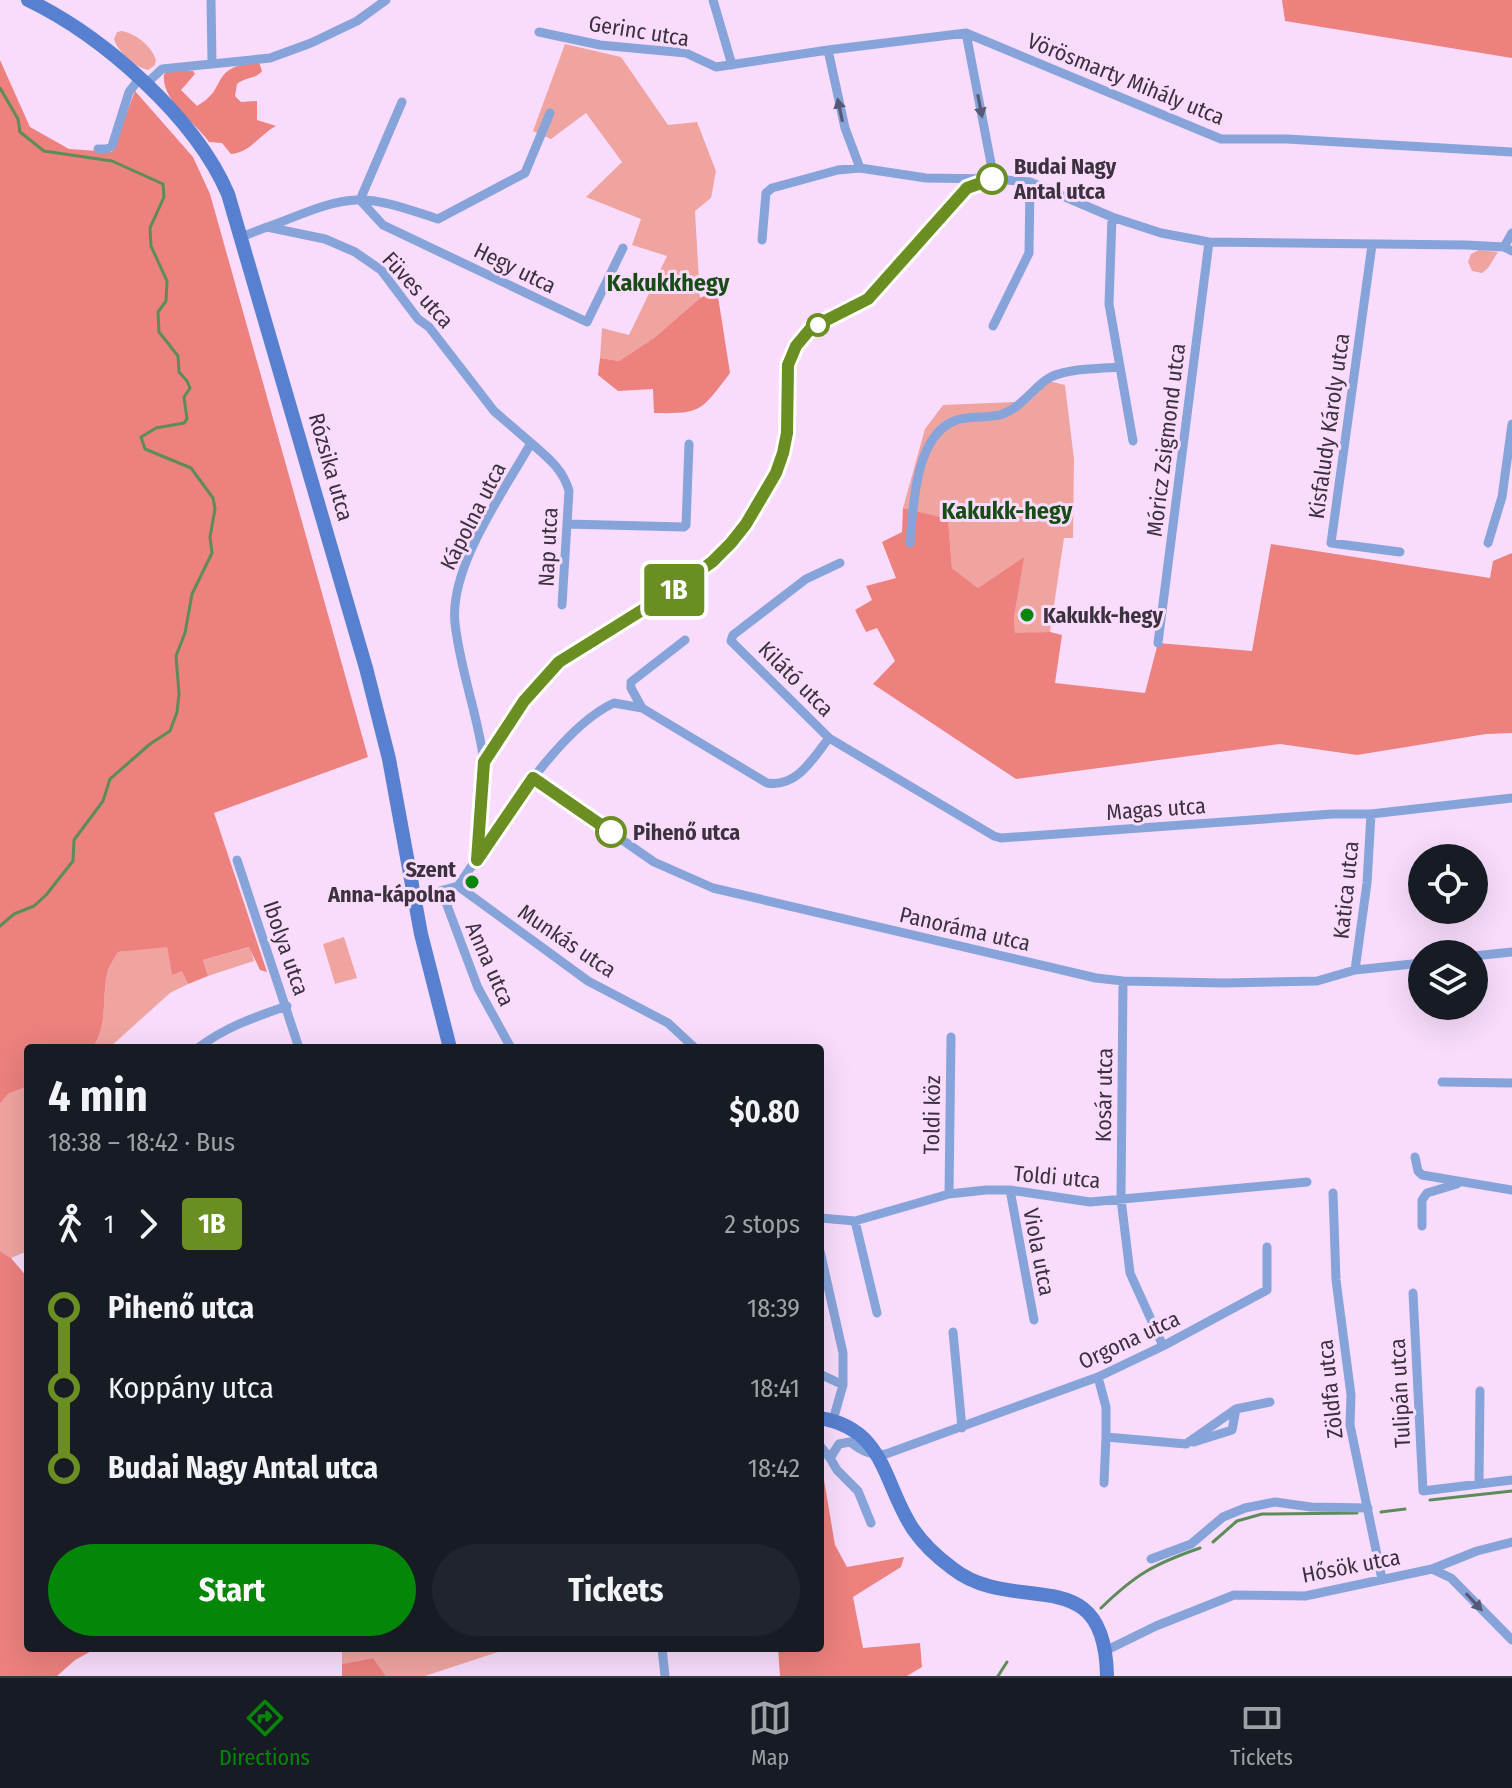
<!DOCTYPE html>
<meta charset="utf-8">
<style>
:root{--surface:#171b24;--page:#20242c;--text:#f1f3f6;--muted:#9ea1a6;--line:#363941;--accent:#048608}
body{margin:0;font-family:"Fira Sans Condensed",sans-serif;background:var(--page);color:var(--text);height:100vh;display:flex;flex-direction:column;font-size:30px;white-space:nowrap}
*{box-sizing:border-box;margin:0}
p{font-size:26px;color:var(--muted)}
.icon{flex:none;width:44px;height:44px;fill:none;stroke:currentColor;stroke-width:2;stroke-linecap:round;stroke-linejoin:round}
.map{position:relative;flex:1;overflow:hidden}
.details{position:absolute;left:24px;top:1044px;width:800px;height:608px;display:flex;flex-direction:column;background:var(--surface);border-radius:8px;box-shadow:0 8px 32px #0002}
.details>*{flex:none}
.badge{padding:0 16px;border-radius:6px;font-size:28px;line-height:52px}
.fabs{position:absolute;left:1408px;top:844px;display:grid;gap:16px}
.fabs a{display:grid;place-items:center;width:80px;height:80px;border-radius:50%;background:var(--surface);box-shadow:0 8px 32px #0002;font-size:40px}
.map>.badge{position:absolute;translate:-50% -50%;box-shadow:0 0 0 4px #fff}
.legs{display:flex;align-items:center;gap:12px;height:88px;padding:0 24px;font-size:26px}
.legs p{margin-inline-start:auto}
.overview{display:flex;align-items:center;justify-content:space-between;height:136px;padding:0 24px}
h1{font-size:44px;font-weight:700;line-height:60px}
.cta{display:flex;gap:16px;margin-top:auto;padding:16px 24px}
.cta a{flex:1;height:92px;border-radius:48px;background:var(--accent);color:#fff;font-size:32px;font-weight:700;line-height:92px;text-align:center}
.cta a+a{background:var(--page);color:var(--text)}
ul{padding:0 24px;list-style:none}
li{display:flex;align-items:center;gap:28px;height:80px;font-size:30px}
li i{display:grid;place-items:center;width:12px;height:100%;margin:0 10px;background:currentColor}
li i::after{content:'';width:20px;height:20px;margin:-10px;border:6px solid;border-radius:50%;background:var(--surface)}
li p{margin-inline-start:auto}
li:first-child i{background:linear-gradient(#0000 50%,currentColor 0)}
li:last-child i{background:linear-gradient(currentColor 50%,#0000 0)}
.menu{display:flex;justify-content:space-around;align-items:center;height:112px;border-top:2px solid var(--line);background:var(--surface);font-size:22px;color:var(--muted)}
.menu a{display:grid;justify-items:center;gap:4px}
.menu .selected{color:var(--accent)}
.map>svg:first-child{display:block}
</style>
<div class="map">
<svg width="1512" height="1676" viewBox="0 0 1512 1676">
<rect width="100%" height="100%" fill="#f9dcfc"/>
<path fill="#f0a4a0" d="M122 31C136 34 151 45 156 60L155 65 148 70C135 67 118 52 114 39L117 32Z
M565 44 621 57 668 125 697 122 716 171 711 198 695 211 700 298 654 338 619 361 600 358 602 328 629 335 667 256 632 245 641 219 586 197 622 162 586 113 551 139 533 131Z
M1479 250 1498 252 1488 268 1482 273 1472 271 1468 262 1471 254Z
M1041 379 1065 385 1074 459 1073 538H1064L1050 632 1015 634 1014 618 1023 558 978 588 952 568 948 520 903 508 925 429 943 405 1015 402Z
M344 937 357 978 335 984 323 944Z
M167 946 172 974 182 970 188 984 170 993 109 1048H92C109 1026 101 995 108 970 110 964 115 958 118 952Z
M250 947 254 961 208 976 203 960Z
M28 1086V1251L11 1258 0 1251V1104L8 1094Z
M342 1648H510L425 1676H386L373 1658 342 1664Z"/>
<path fill="#ec817e" d="M1282 0H1512V58L1285 21Z
M0 60 30 127 69 149 112 152 135 91 193 157 210 194 368 757 214 813 267 972 260 970 249 947 203 960 208 976 188 984 182 971 172 975 167 947 118 952C115 958 110 964 108 970 101 995 109 1026 92 1048H28V1086L8 1094 0 1104Z
M259 62 262 71C256 79 245 77 237 84L235 96 241 102 257 101V120L276 126C259 135 251 152 231 154L222 143 209 142C195 122 161 101 164 74L170 71H193L195 74 181 90 197 106C230 88 207 67 259 62Z
M717 290 730 373C701 411 702 414 654 413L653 389 618 391 598 375 600 358 619 361 654 338 700 298Z
M903 508 948 519 952 568 978 588 1024 557 1014 618 1015 633 1050 632 1062 635 1055 683 1145 693 1158 643 1252 651 1271 544 1490 578 1493 561 1512 553V733L1486 734 1357 755 1280 744 1016 779 873 684 895 661 877 628 866 632 855 610 872 600 866 586 896 578 882 542 902 532Z
M0 1251 11 1258 28 1278V1648H97L75 1660 57 1676H0Z
M820 1456 835 1545 847 1567 904 1557 901 1567 853 1597 863 1648 920 1643 922 1667 907 1676H780L778 1648H820Z
M373 1658 386 1676H342V1664Z"/>
<g fill="none" stroke-linecap="round" stroke-linejoin="round">
<path stroke="#5c8c5a" stroke-width="3" d="M0 88 18 119 20 132 44 151 112 161 163 184 164 197 150 228 151 246 167 281 166 301 158 312 159 332 178 356 179 372 187 381 190 388 184 397 187 419 184 423 156 428 141 437 145 449 191 468 213 498 215 509 210 537 212 553 192 594 185 633 176 656 179 694 177 712 170 731 150 744 110 779 103 801 74 840 73 861 46 895 34 906 14 914 0 926
M1430 1500 1512 1491
M1381 1512 1405 1509
M1213 1542 1237 1521 1262 1514 1357 1513
M1101 1608C1136 1574 1154 1564 1200 1548
M998 1676 1007 1662"/>
<path stroke="#87a4da" stroke-width="9" d="M211 0 212 63
M713 0 732 65
M539 32 600 45 686 53 716 67 828 50 966 33 1221 139H1287L1512 152
M966 33 994 179
M828 50 845 128 860 168
M145 85 162 69 270 58 311 43 357 21 386 0
M402 102 360 200 383 225 587 322 623 248
M98 149H107L112 146 129 92 139 79
M1112 217 1109 304 1133 441
M270 226C298 216 328 201 357 200 383 199 413 211 438 219L525 173 550 113
M241 237 267 227 325 239 355 252 381 270 418 319 429 327 494 411 531 443
M762 240 766 193 772 188 838 170 860 168 926 178 994 179 1030 182 1112 217 1161 233 1209 242 1466 245 1504 247 1512 251
M1372 245 1331 543 1400 552
M1504 247 1512 233
M993 326 1029 253 1030 182
M567 524 684 527 686 525 689 444
M910 543C913 507 915 437 954 421 969 415 988 419 1003 414 1021 407 1032 390 1046 380 1061 368 1100 369 1119 367
M1488 543 1502 497 1512 424
M840 563 806 579 733 635 731 641 829 738 994 836 1001 838 1333 814H1371L1512 798
M1158 643 1209 242
M642 708 631 688V682L685 640
M484 762C478 715 460 670 455 623 449 567 504 491 531 443 547 457 563 469 569 491L562 605
M533 778 654 862 713 888 1096 978 1123 981 1224 983 1317 981 1355 970 1422 963
M237 860 299 1048
M477 860 484 762 524 701 559 662 668 594 712 562 731 543 746 524 776 473 783 453 787 433 788 365 796 346 811 328 868 299 967 188 985 180
M458 886C495 834 556 729 614 703L642 708 767 783C797 788 813 758 829 738
M458 886 588 981 668 1023 695 1048
M442 892 478 988 511 1048
M414 898 458 886
M1474 956 1512 952
M1355 970 1367 883 1371 814
M1123 981 1121 1199 1130 1273 1163 1346
M198 1048C225 1027 255 1017 287 1006
M1442 1082 1512 1083
M1415 1157 1418 1171 1422 1175 1512 1190
M1010 1190 1034 1320
M1333 1193 1336 1280 1351 1395 1350 1425 1382 1579
M949 1194 951 1037
M820 1218 855 1221 949 1194 986 1190H1010L1090 1202 1307 1182
M855 1221 877 1313
M1422 1226V1200L1427 1193 1457 1184
M820 1251 843 1353V1385L833 1420
M1413 1293 1423 1491 1512 1480
M953 1332 962 1428
M820 1374 843 1385
M1098 1377 1106 1407V1437L1186 1444 1236 1409 1270 1402
M1194 1442 1232 1430 1236 1409
M820 1446 830 1458
M1104 1483 1106 1437
M1479 1484 1480 1391
M871 1523 858 1491 837 1470 830 1458 839 1444 850 1442C860 1450 873 1457 886 1454L1098 1377 1163 1346 1267 1290V1247
M1151 1559 1191 1544 1223 1517 1245 1508 1275 1502 1311 1507 1368 1508
M1432 1569 1451 1578 1512 1640
M662 1648 665 1676
M1107 1650 1156 1626 1234 1595 1305 1596 1432 1569 1477 1551 1512 1542"/>
<path stroke="#5780d1" stroke-width="14" d="M28 0C103 36 195 117 228 194L366 668 389 759 421 934 450 1048
M820 1418C886 1429 883 1484 913 1529 924 1545 937 1557 952 1568 1015 1618 1105 1557 1107 1676"/>
</g>
<defs><path id="oneway-solid" d="M-6-.8H1V-3.2L6.5 0L1 3.2V.8H-6Z" transform="scale(2)"/></defs>
<g fill="#565975">
<use href="#oneway-solid" transform="translate(980 106) rotate(79)"/>
<use href="#oneway-solid" transform="translate(840 110) rotate(-102)"/>
<use href="#oneway-solid" transform="translate(1474 1602) rotate(47)"/>
</g>
<g fill="none" stroke-linecap="round" stroke-linejoin="round">
<defs>
<path id="line-1" d="M611 832 533 778 477 860 484 762 524 701 559 662 668 594 712 562 731 543 746 524 776 473 783 453 787 433 788 365 796 346 811 328 868 299 967 188 992 179"/>
</defs>
<use href="#line-1" stroke="#fff" stroke-width="18"/>
<use href="#line-1" stroke="#6b8e23" stroke-width="12"/>
</g>
<g fill="#fff" stroke="#6b8e23" stroke-width="4">
<circle cx="992" cy="179" r="14"/>
<circle cx="818" cy="325" r="10"/>
<circle cx="611" cy="832" r="14"/>
</g>
<g fill="#048608" stroke="#f9dcfc" stroke-width="3">
<circle cx="1027" cy="615" r="8"/>
<circle cx="472" cy="882" r="8"/>
</g>
<g text-anchor="middle" dominant-baseline="central" stroke-width="6" stroke-linejoin="round" paint-order="stroke">
<g font-size="22" fill="#3c313e" stroke="#f9dcfc">
<text transform="translate(639 31) rotate(9)">Gerinc utca</text>
<text transform="translate(1126 79) rotate(22)">Vörösmarty Mihály utca</text>
<text transform="translate(515 268) rotate(26)">Hegy utca</text>
<text transform="translate(418 290) rotate(48)">Füves utca</text>
<text transform="translate(1329 426) rotate(-82)">Kisfaludy Károly utca</text>
<text transform="translate(1166 440) rotate(-83)">Móricz Zsigmond utca</text>
<text transform="translate(331 467) rotate(74)">Rózsika utca</text>
<text transform="translate(473 516) rotate(-63)">Kápolna utca</text>
<text transform="translate(548 547) rotate(-87)">Nap utca</text>
<text transform="translate(796 679) rotate(45)">Kilátó utca</text>
<text transform="translate(1156 809) rotate(-4)">Magas utca</text>
<text transform="translate(1346 890) rotate(-84)">Katica utca</text>
<text transform="translate(965 929) rotate(13)">Panoráma utca</text>
<text transform="translate(567 941) rotate(34)">Munkás utca</text>
<text transform="translate(286 948) rotate(71)">Ibolya utca</text>
<text transform="translate(490 964) rotate(66)">Anna utca</text>
<text transform="translate(1104 1095) rotate(-89)">Kosár utca</text>
<text transform="translate(932 1115) rotate(-89)">Toldi köz</text>
<text transform="translate(1057 1177) rotate(5)">Toldi utca</text>
<text transform="translate(1039 1252) rotate(79)">Viola utca</text>
<text transform="translate(1129 1340) rotate(-25)">Orgona utca</text>
<text transform="translate(1330 1389) rotate(-96)">Zöldfa utca</text>
<text transform="translate(1400 1393) rotate(-93)">Tulipán utca</text>
<text transform="translate(1351 1566) rotate(-11)">Hősök utca</text>
</g>
<g font-size="22" font-weight="bold" fill="#3c313e" stroke="#f9dcfc" text-anchor="start">
<text x="1014" y="166">Budai Nagy<tspan x="1014" dy="25">Antal utca</tspan></text>
<text x="633" y="832">Pihenő utca</text>
</g>
<g font-size="22" font-weight="bold" fill="#3c313e" stroke="#f9dcfc" text-anchor="start">
<text x="1043" y="615">Kakukk-hegy</text>
<text x="456" y="869" text-anchor="end">Szent<tspan x="456" dy="25">Anna-kápolna</tspan></text>
</g>
<g font-size="24" font-weight="bold" fill="#184c16" stroke="#f9dcfc">
<text x="668" y="283">Kakukkhegy</text>
<text x="1007" y="511">Kakukk-hegy</text>
</g>
</g>
</svg>
<div class="fabs">
<a><svg class="icon" aria-label="locate" viewBox="0 0 24 24"><circle cx="12" cy="12" r="6"/><path d="M12 2v4M12 18v4M2 12h4M18 12h4"/></svg></a>
<a><svg class="icon" aria-label="layers" viewBox="0 0 24 24"><path d="M12 4l9 5-9 5-9-5zM3 14l9 5 9-5"/></svg></a>
</div>
<b class="badge" style="left:674px;top:590px;background:#6b8e23;color:#fff">1B</b>
<section class="details">
<div class="overview"><div><h1>4 min</h1><p>18:38 – 18:42 · Bus</p></div><b>$0.80</b></div>
<div class="legs"><svg class="icon" aria-label="walk" viewBox="0 0 24 24"><circle cx="13" cy="4" r="2"/><path d="M13 8l-2 6 4 7M11 14l-3 7M7 12l3-4h3l4 4"/></svg>1<svg class="icon" aria-label="forward" viewBox="0 0 24 24"><path d="M9 5l7 7-7 7"/></svg><b class="badge" style="background:#6b8e23;color:#fff">1B</b><p>2 stops</p></div>
<ul>
<li><i style="color:#6b8e23"></i><b>Pihenő utca</b><p>18:39</p></li>
<li><i style="color:#6b8e23"></i><span>Koppány utca</span><p>18:41</p></li>
<li><i style="color:#6b8e23"></i><b>Budai Nagy Antal utca</b><p>18:42</p></li>
</ul>
<div class="cta"><a>Start</a><a>Tickets</a></div>
</section>
</div>
<nav class="menu">
<a class="selected"><svg class="icon" aria-label="directions" viewBox="0 0 24 24"><path d="M12 3l9 9-9 9-9-9zM9 14v-3h6M13 9l2 2-2 2"/></svg>Directions</a>
<a><svg class="icon" aria-label="map" viewBox="0 0 24 24"><path d="M3 6l6-2 6 2 6-2v14l-6 2-6-2-6 2zM9 4v14M15 6v14"/></svg>Map</a>
<a><svg class="icon" aria-label="tickets" viewBox="0 0 24 24"><path d="M3 7h18v10H3zM15 7v10"/></svg>Tickets</a>
</nav>
